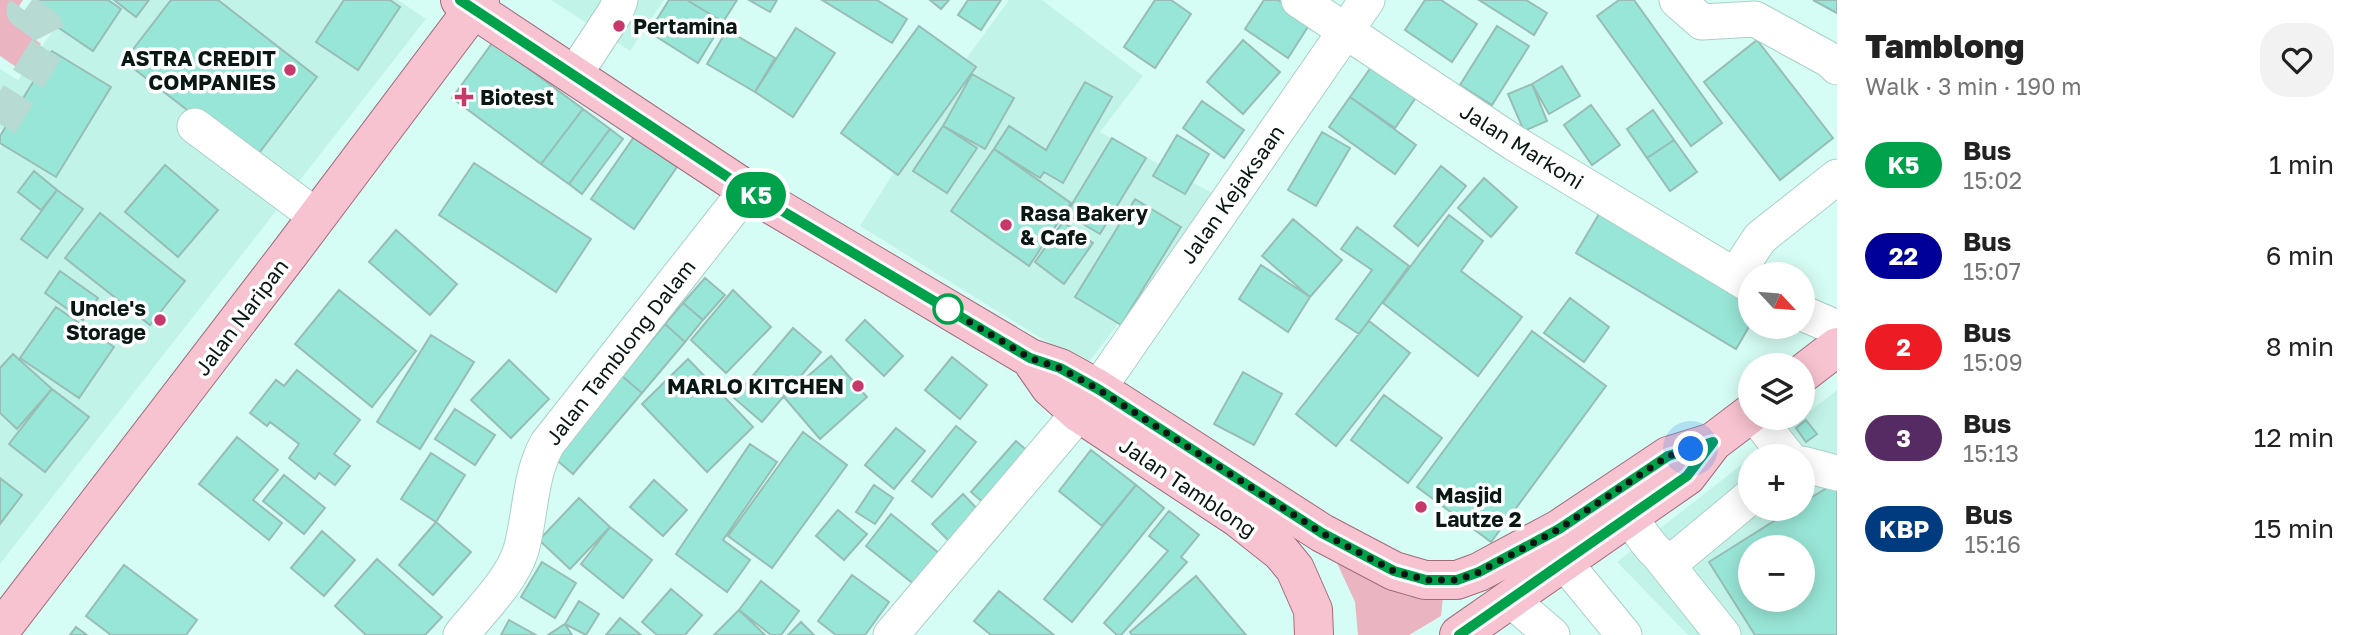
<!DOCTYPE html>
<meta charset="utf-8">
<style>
:root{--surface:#fff;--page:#f2f2f2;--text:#222;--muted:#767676}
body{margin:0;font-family:"Golos Text",sans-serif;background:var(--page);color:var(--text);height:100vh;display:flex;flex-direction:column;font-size:26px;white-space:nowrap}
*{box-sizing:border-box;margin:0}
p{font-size:23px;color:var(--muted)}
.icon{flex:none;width:38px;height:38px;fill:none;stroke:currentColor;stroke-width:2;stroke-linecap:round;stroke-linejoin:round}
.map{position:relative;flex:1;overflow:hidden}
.panel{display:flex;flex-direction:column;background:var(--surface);width:525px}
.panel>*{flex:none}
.badge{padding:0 14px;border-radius:23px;font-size:24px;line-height:46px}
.needle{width:46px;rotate:116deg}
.fabs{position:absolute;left:1738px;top:262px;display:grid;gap:14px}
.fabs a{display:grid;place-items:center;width:77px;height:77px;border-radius:50%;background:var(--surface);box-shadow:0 4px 18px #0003;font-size:35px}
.you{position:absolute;width:35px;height:35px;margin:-18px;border:5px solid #fff;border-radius:50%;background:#1a73e8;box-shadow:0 0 0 10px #1a73e833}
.map>.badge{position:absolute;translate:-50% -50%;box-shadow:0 0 0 4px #fff}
.round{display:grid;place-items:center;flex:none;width:74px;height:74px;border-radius:28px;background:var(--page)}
.overview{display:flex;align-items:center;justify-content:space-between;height:119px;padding:0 28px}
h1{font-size:33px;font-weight:800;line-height:52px}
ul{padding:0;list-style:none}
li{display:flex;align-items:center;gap:21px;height:91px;padding:0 28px}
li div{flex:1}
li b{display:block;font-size:26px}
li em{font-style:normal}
li .badge{min-width:77px;font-weight:700;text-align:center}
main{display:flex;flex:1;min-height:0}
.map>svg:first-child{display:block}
</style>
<main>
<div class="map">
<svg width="1837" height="635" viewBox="0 0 1837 635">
<rect width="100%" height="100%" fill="#d6fdf5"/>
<path fill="#c2f3e9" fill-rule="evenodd" d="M44 0H398L426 19 0 564V148L9 134 0 129V69L18 80 52 32 34 12Z
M551 0H664L630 51Z
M1009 0H1042L1143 76 1100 132 1216 195 1086 366 860 226 960 67Z
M1837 390V635H1688L1617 562 1750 458V509H1802V457H1752ZM1750 548H1802V600H1750Z"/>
<path fill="#eab5c0" d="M0 0H23L10 20 41 44 22 71 0 56Z
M1337 563 1386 588 1411 597H1443L1441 616 1409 635H1358L1355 602Z"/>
<path fill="#98e6d7" stroke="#98bdb6" stroke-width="2" fill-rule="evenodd" d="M37 0H108L121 9 93 51 31 9Z
M114 0H149L136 17Z
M171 0H218L317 77 253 161 124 61Z
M344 0H390L400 7 358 70 316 42Z
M669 0H687L723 22 698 63 649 32Z
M687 0H737L723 22Z
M749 0H777L770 12Z
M822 0H877L907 19 892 43Z
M930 0H949L941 9Z
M968 0H1001L981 30 958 15Z
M1155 0H1171L1191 14 1155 68 1124 47Z
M1264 0H1278L1311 22 1288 58 1245 29Z
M1425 0H1441L1477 24 1452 62 1405 30Z
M1479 0H1526L1547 13 1534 35Z
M1619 0H1634L1722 123 1691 146 1597 16Z
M1813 0H1837V13Z
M919 26 976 67 898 175 841 133Z
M1497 26 1529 46 1492 105 1460 85Z
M796 28 835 53 793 117 755 92Z
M727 30 775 58 755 92 707 64Z
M1243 40 1280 72 1243 114 1207 82Z
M1757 40 1833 138 1780 180 1704 82Z
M493 42 583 109 541 164 452 98Z
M52 51 111 87 56 177 0 143V136Z
M1374 63 1419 93 1395 128 1350 97Z
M1562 66 1580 96 1549 114 1532 84Z
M972 74 1014 98 985 149 943 126Z
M1085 82 1112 97 1063 183 1044 172 1040 178 994 149 1009 126 1046 150Z
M1532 84 1547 121 1524 131 1508 94Z
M1350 97 1416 145 1395 174 1329 127Z
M1202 101 1244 130 1224 158 1183 128Z
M1591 105 1620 145 1592 165 1564 125Z
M583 109 610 129 569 184 541 164Z
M1653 110 1674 140 1647 158 1627 129Z
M943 126 977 148 947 193 913 171Z
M610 129 623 139 582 194 569 184Z
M1322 132 1350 148 1316 206 1288 190Z
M1177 135 1209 154 1185 194 1153 176Z
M634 137 677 167 634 229 591 199Z
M1112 138 1146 158 1100 234 1066 214Z
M1674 140 1697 172 1670 191 1647 158Z
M994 149 1071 203 1029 266 951 211Z
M474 163 591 239 556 292 439 215Z
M165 165 218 210 178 257 125 212Z
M1441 166 1466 186 1418 246 1394 226Z
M34 171 57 190 41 210 18 192Z
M1484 178 1517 207 1491 237 1458 208Z
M57 190 83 209 47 258 21 239Z
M1135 199 1181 227 1121 325 1075 297Z
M1605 204 1750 291V325L1736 349 1576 253Z
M100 213 185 281 150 325 65 258Z
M1449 215 1483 241 1461 271 1522 317 1478 376 1383 303Z
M1293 219 1342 260 1310 297 1262 256Z
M1063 222 1093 243 1064 284 1035 262Z
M1357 227 1409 266 1359 334 1336 319 1372 270 1341 249Z
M396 230 457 284 430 315 369 262Z
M1261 265 1310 297 1288 332 1239 299Z
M60 271 98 298 83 320 45 293Z
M705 278 725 295 703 320 683 303Z
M339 290 416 351 372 407 295 344Z
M733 290 771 327 726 373 691 340Z
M1570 298 1609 327 1584 362 1544 333Z
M683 303 703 320 685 342 665 324Z
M56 307 114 347 79 398 20 358Z
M865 320 903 356 884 376 846 340Z
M1369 321 1410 353 1336 446 1296 414Z
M665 324 685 342 642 393 622 376Z
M793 328 821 352 762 422 734 398Z
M1532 331 1606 386 1491 542 1417 487Z
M431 335 474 362 420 449 377 422Z
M13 354 52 389 17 429 0 413V368Z
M831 356 867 397 820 439 784 397Z
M952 357 987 385 960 419 925 390Z
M688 359 753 427 707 472 642 404Z
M509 360 549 399 511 438 471 400Z
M297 370 360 420 334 454 350 466 335 485 319 473 315 479 289 458 299 444 270 422 267 426 250 413 276 380 284 386Z
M1243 372 1282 394 1254 445 1214 424Z
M622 376 642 393 573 474 553 457Z
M52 389 89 417 45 472 9 444Z
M1384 395 1442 438 1408 483 1351 440Z
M455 409 495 435 475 465 435 439Z
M1806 420 1817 434 1806 442 1796 428Z
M956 426 976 442 932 497 912 481Z
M896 428 925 451 894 489 865 465Z
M803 432 847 465 772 568 728 536Z
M237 437 278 470 253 500 282 523 269 540 199 484Z
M1016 441 1031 454 986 505 971 492Z
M750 444 777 462 723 540 750 560 727 592 676 554Z
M1091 450 1136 485 1102 526 1059 491Z
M431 453 465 475 436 522 401 499Z
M284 475 325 508 304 534 263 501Z
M0 478 22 495 0 524Z
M654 480 687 510 663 536 630 507Z
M1837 482V635H1755L1709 562 1793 509H1802V503ZM1750 548H1802V600H1750Z
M874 485 893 498 875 524 856 512Z
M1136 485 1164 508 1072 622 1044 599Z
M963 494 984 516 953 545 932 524Z
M579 498 610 527 570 569 539 540Z
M838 510 867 534 844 560 816 536Z
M1169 511 1199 535 1181 557 1187 562 1121 635H1117L1104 623 1168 551 1149 536Z
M891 514 940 554 915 585 866 546Z
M436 522 471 552 433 595 399 565Z
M610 527 652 560 623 598 581 564Z
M322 531 355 560 324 596 291 568Z
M377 559 442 617 425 635H366L335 606Z
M542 562 576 583 555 618 521 597Z
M124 565 197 620 186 635H111L86 616Z
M852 575 889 602 865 635H836L818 621Z
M1196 576 1246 635H1132L1130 632Z
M761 581 799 611 781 635H771L739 610Z
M671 589 702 615 685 635H657L642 622Z
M999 591 1054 635H991L974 621Z
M579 601 599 614 586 635 565 624Z
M739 610 765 635H714Z
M620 618 641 635H606Z
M509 620 536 635H501Z
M801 622 814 635H788Z
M565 624 572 635H548Z
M76 627 87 635H70Z"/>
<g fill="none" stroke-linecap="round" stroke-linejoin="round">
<path stroke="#b7dbd3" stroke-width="35" stroke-dasharray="35 18" stroke-linecap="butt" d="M0 124 52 40 45 26 24 11 32 0"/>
<defs>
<path id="minor" d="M1299 0 1514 143 1750 285
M1677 0 1702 22 1755 19 1830 60 1837 67
M574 75 616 11 620 0
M195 126 317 217
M1738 278 1746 259 1760 238 1837 177
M1802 313 1837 328
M1098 389 1367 0
M1757 418 1788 457
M1802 464 1837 473
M1629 517C1640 530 1656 562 1674 560L1750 497
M1659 555 1723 635
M1564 562 1624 635
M1511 600 1552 635
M461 635C480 611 512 580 521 550 531 515 529 477 547 444L747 190
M891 635 1079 413"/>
<path id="major" d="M460 0 747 190 1030 358 1060 368 1098 389 1322 533 1394 571 1425 580H1457L1479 572 1559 529 1668 456 1713 442
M1034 364 1050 387 1079 413 1238 518 1281 552 1295 569 1313 610 1314 635
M1802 374 1837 347
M0 631 292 250 480 0
M1459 635 1687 476 1713 442 1750 414"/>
</defs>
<use href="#minor" stroke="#aad0c8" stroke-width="37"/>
<use href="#major" stroke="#a16d7a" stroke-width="40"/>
<use href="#minor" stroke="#fff" stroke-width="35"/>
<use href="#major" stroke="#f8c3d0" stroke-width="38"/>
</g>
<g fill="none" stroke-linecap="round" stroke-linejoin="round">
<defs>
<path id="line" d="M460 0 747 190 1030 358 1060 368 1098 389 1322 533 1394 571 1426 580H1457L1479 572 1559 529 1668 456 1713 442 1687 476 1459 635"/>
</defs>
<use href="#line" stroke="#fff" stroke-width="16"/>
<use href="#line" stroke="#00a14b" stroke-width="10"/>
<path stroke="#0a1815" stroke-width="7" stroke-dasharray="0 12.6" d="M948 309 1030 358 1060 368 1098 389 1322 533 1394 571 1426 580H1457L1479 572 1559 529 1668 456 1691 449"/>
</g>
<g fill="#c6396a" stroke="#fff" stroke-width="2.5">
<circle cx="619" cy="26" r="7"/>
<circle cx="290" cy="70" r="7"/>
<path d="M460.5 86.5h7v7h7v7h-7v7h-7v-7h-7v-7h7z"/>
<circle cx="1006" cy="225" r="7"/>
<circle cx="160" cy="320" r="7"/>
<circle cx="858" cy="386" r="7"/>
<circle cx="1421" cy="507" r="7"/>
</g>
<circle fill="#fff" stroke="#00a14b" stroke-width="3.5" cx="948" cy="309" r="14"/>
<g text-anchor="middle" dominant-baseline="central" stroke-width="7" stroke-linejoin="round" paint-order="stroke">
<g font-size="21" font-weight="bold" fill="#0a1815" stroke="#fff" text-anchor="start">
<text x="633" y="26">Pertamina</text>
<text x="276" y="58" text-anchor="end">ASTRA CREDIT<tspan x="276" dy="24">COMPANIES</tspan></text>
<text x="480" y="97">Biotest</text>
<text x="1020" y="213">Rasa Bakery<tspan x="1020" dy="24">&amp; Cafe</tspan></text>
<text x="146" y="308" text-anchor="end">Uncle's<tspan x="146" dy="24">Storage</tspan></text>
<text x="844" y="386" text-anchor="end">MARLO KITCHEN</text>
<text x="1435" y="495">Masjid<tspan x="1435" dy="24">Lautze 2</tspan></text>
</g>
<g font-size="21" fill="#0a1815" stroke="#fff">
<text transform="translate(1522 146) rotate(32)">Jalan Markoni</text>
<text transform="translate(1232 194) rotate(-55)">Jalan Kejaksaan</text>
<text transform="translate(241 317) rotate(-53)">Jalan Naripan</text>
<text transform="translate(620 352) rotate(-52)">Jalan Tamblong Dalam</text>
<text transform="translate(1188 487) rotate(34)">Jalan Tamblong</text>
</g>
</g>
</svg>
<div class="fabs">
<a><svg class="needle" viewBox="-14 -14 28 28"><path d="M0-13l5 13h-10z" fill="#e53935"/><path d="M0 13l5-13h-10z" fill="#767676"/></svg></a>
<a><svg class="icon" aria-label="layers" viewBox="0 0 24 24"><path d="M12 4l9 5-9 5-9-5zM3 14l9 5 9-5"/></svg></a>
<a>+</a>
<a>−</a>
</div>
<div class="you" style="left:1691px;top:449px"></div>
<b class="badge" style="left:756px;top:195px;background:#00a14b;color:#fff">K5</b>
</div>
<section class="panel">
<div class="overview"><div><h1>Tamblong</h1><p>Walk · 3 min · 190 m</p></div><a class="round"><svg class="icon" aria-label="heart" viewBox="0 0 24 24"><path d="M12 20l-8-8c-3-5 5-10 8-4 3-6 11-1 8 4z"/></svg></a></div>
<ul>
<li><span class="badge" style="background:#00a14b;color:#fff">K5</span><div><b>Bus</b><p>15:02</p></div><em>1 min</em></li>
<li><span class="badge" style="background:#009;color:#fff">22</span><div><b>Bus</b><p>15:07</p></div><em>6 min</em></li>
<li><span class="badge" style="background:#ed1c24;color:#fff">2</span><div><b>Bus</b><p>15:09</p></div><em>8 min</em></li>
<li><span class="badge" style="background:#562b63;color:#fff">3</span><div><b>Bus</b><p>15:13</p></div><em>12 min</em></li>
<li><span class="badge" style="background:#003b80;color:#fff">KBP</span><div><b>Bus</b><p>15:16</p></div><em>15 min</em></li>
</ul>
</section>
</main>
